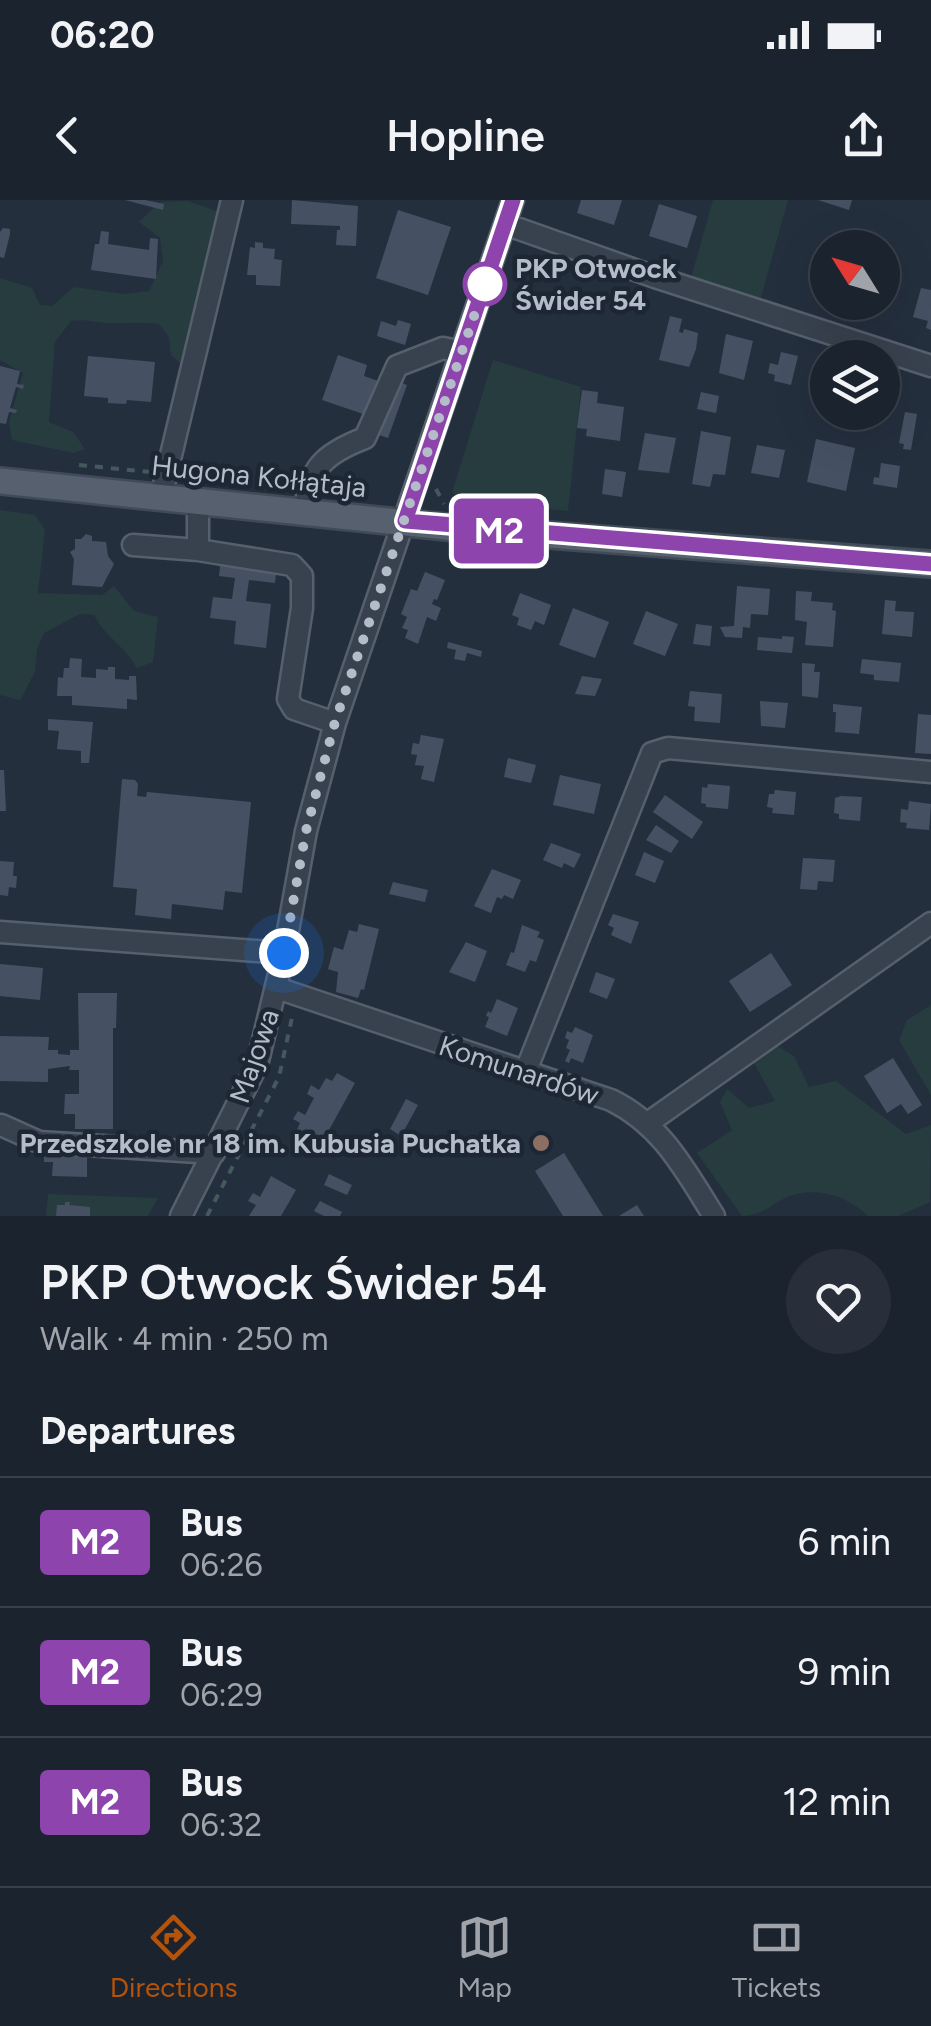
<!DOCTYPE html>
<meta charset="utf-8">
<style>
:root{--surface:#1b232e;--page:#282f3a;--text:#f1f3f6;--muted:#a0a4aa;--line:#39404a;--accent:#b45309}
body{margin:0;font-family:Figtree,sans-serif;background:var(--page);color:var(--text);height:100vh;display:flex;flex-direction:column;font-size:38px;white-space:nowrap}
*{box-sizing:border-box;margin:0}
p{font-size:32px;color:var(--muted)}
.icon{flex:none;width:55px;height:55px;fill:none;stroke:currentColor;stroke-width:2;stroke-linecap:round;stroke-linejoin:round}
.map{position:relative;height:1016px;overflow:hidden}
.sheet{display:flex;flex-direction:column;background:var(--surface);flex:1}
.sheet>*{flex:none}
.badge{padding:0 20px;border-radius:8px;font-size:35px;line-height:65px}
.needle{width:65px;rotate:307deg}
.tools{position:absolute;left:810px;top:30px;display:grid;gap:20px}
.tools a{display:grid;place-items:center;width:90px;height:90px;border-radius:50%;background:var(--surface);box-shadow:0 10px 40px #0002,0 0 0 2px var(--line);font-size:50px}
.you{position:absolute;width:50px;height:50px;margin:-25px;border:8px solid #fff;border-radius:50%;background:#1a73e8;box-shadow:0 0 0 15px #1a73e833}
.map>.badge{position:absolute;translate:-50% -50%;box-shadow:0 0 0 5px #fff}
h2{padding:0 40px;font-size:38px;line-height:90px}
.round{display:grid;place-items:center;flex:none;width:105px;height:105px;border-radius:52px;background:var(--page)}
.head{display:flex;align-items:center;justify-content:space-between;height:170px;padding:0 40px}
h1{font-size:48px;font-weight:600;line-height:75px}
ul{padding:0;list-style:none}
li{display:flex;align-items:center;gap:30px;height:130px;padding:0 40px;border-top:2px solid var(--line)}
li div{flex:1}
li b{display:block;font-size:38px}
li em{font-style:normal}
li .badge{min-width:110px;font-weight:700;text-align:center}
.status{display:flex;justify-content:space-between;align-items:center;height:70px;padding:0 50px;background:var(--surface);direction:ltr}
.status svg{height:28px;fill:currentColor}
header{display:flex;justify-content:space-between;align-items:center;height:130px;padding:0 40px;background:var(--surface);font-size:45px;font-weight:600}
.tab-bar{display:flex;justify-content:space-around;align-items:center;height:140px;border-top:2px solid var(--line);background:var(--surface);font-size:28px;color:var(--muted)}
.tab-bar a{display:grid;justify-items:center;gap:5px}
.tab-bar .active{color:var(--accent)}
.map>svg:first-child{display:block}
</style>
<div class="status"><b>06:20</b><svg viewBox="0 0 49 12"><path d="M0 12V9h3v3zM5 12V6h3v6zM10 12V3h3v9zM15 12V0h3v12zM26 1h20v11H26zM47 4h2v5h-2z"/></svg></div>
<header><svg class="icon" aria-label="back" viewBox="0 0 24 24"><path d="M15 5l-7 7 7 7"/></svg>Hopline<svg class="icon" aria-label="share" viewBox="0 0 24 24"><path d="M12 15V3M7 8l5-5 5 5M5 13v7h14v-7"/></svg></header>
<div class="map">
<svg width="931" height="1016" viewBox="0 0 931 1016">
<rect width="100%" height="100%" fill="#242f3e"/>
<path fill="#263c3f" d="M713 0H788L760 101 691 78Z
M188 1 225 14 198 148 182 165 171 155 169 137 159 124C143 122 130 123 115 123 99 124 87 118 71 121L55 142 49 222 73 232 85 249 74 253 12 240 9 222 23 173 0 160V78L32 88 40 105 52 106 74 87 124 94 149 91 163 61 160 38 139 22 160 2Z
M493 160 581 187 568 311 465 300 452 293Z
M0 310 35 315 45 330 38 393 102 395 114 386 134 411 158 417 153 462 137 468C124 445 107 439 94 415L80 414 44 433 37 450 35 472 20 500 0 495Z
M931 805V895L899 840 907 820Z
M777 846 794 856 809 887 836 881 906 934 931 925 930 1002 898 1016H868C850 998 820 987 793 995 774 1001 764 1016 742 1016L697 953 732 930 720 902 727 889 749 908 775 901 754 863Z
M48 994 158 998 148 1016H46Z"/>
<path fill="#455162" d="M125 0H145L164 4 163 10Z
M292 0 358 6 356 46 336 45 337 30H340V26L291 24Z
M581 0H622L614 25 577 13Z
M818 0H852L849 10Z
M659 4 697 16 687 48 649 36Z
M398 10 451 27 428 95 376 78Z
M3 28 10 29V34L4 58 0 57V32Z
M101 31 109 32 108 44 149 50 150 38 158 39 156 79 91 70 95 44H99Z
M255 42 263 43V48L275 49 274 59 282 60 280 86 256 85V75H247L250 47 255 48Z
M921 88 931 90V130L926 128 928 121 913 117Z
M854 102H880L877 114 853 108Z
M670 116 682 119 679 132 683 133 684 129 698 133 696 149 689 167 659 160Z
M398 120 411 124 405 145 377 136 381 121 396 126Z
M726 134 753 141 744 180 719 173Z
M781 152 798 156 791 185 774 181 775 175 768 173 770 163 778 165Z
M338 155 367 165 364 176 381 182 383 176 407 185 388 238 367 231 372 217 322 200Z
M88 156 155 162 151 202 127 200 126 204 108 203V198L84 196Z
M0 166 20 171 17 184 24 185 23 189 16 187 10 208 17 210 16 213 9 212 6 224 0 223Z
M582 190 598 192 597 203 624 207 620 241 586 236 587 229 577 228Z
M701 192 719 196 716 213 697 209Z
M905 212 917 214 911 250 903 249 904 244 899 243Z
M701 231 731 237 725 275 713 274 710 287 692 284Z
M645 233 676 238 669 273 638 270Z
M816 239 855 248 846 291 807 282Z
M757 245 785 250 779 278 751 273Z
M881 263 900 266 897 288 873 284 874 277 879 278Z
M605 269 626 272 622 297 602 294Z
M86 334 92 336V341L106 342 108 356 114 364 102 387 72 385 74 359 70 352 75 349V339H81Z
M221 358 277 365 275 383 249 380 246 401 271 404 266 448 234 444 236 421 210 418 213 397 232 399 235 378 219 376Z
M425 372 445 380 437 400 434 399 432 404 441 408 436 421 427 417 418 444 405 438 408 430 402 428 407 417 401 414 411 389 417 391Z
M737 386 770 389 768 415 751 414 750 428 743 427 742 438 725 437 720 427 734 426Z
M796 391 812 392 811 401 833 403 832 410 836 411 833 447 805 445 807 422 795 420Z
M520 393 551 405 544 425 535 421 531 430 517 425 519 418 512 415Z
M885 400 896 401 895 411 914 412 912 437 882 434Z
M573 408 609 422 595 458 559 445Z
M646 411 678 424 665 456 633 444Z
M696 424 712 426 710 446 693 444Z
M782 436 794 437 792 453 757 450 758 437 782 439Z
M448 442 482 451 481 457 467 453 465 461 454 459 456 450 447 448Z
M70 458 82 459 81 477 96 478V469L108 470V467H115V479L129 480V476H136L137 500 127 499V509L72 505V496H57L58 477 63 478 64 468H69Z
M862 459 901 463 899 482 874 480V475L860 473Z
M802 463 815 464 814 472H820L818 498 802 496Z
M582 476 602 479 595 496 575 494Z
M690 491 722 494 720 523 694 521 695 507 688 506Z
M760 501 788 503 785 528 761 526Z
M833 504 862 507 859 534 835 532 836 512H833Z
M918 514 931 515V554L915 553Z
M48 519 93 522 89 563H81V551L57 549 59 531 48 530Z
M421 535 444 539 434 582 421 579 424 566 415 565 417 555 411 554 413 543 419 544Z
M508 558 536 565 531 583 504 577Z
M0 570H4L6 611H0Z
M560 575 601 584 594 614 553 605Z
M122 579 135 580 138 584 137 596 146 597 147 592 251 602 242 693 225 691 223 710 172 704 171 719 135 715 137 689 113 687Z
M708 584 730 586 728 609 706 607V604L701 603 702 587 707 588Z
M775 590 796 592 794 615 772 613 773 608 767 607 769 594H774Z
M665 595 703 622 692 639 653 612Z
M841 596 862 597 860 621 839 619V614L834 613 835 598Z
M909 601 931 604 929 630 906 628 907 623 900 622 901 609 908 610Z
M656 625 679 641 671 653 646 640Z
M551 643 581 654 574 668 564 663 562 668 543 660Z
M644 652 664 661 655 683 635 675Z
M803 658 835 660 833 682 818 681 817 690 800 689Z
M0 661 14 662 13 676H17L16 688 9 687 8 696 0 695Z
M492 669 521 680 513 699 504 695 502 699 497 697 491 713 474 706Z
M393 682 428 690 425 702 389 694Z
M613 714 639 722 631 744 611 735 614 728 608 725Z
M359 724 379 729 364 790 361 789 358 798 336 792 338 772 328 769 334 747 343 750 349 730 357 732Z
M522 725 540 732 537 737 544 740 536 762 530 760 525 772 506 765 511 752 514 753Z
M466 742 487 751 475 782 449 772Z
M771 753 792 785 750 812 729 781Z
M0 764 43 768 40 800 0 796Z
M596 772 615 779 607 799 589 792Z
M78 793H117L116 828H113V929H75V914H64L65 894H79V870H69L70 866 48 869V882L0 881V836L49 837 48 850H58V854L70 855V850H79Z
M497 799 518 808 507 836 485 827 489 817 486 816 488 811 491 813Z
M575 827 593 835 583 863 571 858 569 863 565 861 570 850 566 848 569 840 565 838 567 831 572 833Z
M893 858 922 905 908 914 901 904 887 913 864 876Z
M337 873 355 883 314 957 296 948 301 940 294 936 300 923 293 919 298 911 305 915 314 898 307 894 311 885 319 890 326 878 332 881Z
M406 899 418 905 401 936 390 929Z
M53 953H87V977L52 976 53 962H44V955Z
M564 953 603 1016H563L535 971Z
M329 974 352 985 347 995 324 985Z
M271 976 296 990 281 1016H249L256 1005 248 1001 253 993 260 997Z
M320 1001 342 1012 340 1016H324L314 1011Z
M65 1002H70L69 1005 90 1007V1016H56L57 1005H65Z
M637 1005 644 1016H619Z"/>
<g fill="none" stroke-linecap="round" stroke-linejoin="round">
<defs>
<path id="minor" d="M505 24 655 77 931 166
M161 297 232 0
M198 301V350L292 365 302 376V408L288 499 294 509 335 523
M305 312C308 267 326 253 365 238L397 166 443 148 461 152
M133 345 198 350
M0 732 284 753
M277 788 611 900C662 925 685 970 714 1016
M525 873 652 553 668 548 931 572
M648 923 931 723
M1 925 39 942 214 953
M181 1016 257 865 284 753 306 631 335 523 513 0"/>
<path id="major" d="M0 281 456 328 931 364"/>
</defs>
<use href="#minor" stroke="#565f6c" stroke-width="25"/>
<use href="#major" stroke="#414a57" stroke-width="30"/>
<path stroke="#44595c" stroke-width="4" stroke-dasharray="8 8" stroke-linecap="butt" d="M79 265 150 272
M436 289 444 304
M207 1016 279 877 293 813"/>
<use href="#minor" stroke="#38414e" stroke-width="20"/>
<use href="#major" stroke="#56606e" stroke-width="25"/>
</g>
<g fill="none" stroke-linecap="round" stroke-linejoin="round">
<defs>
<path id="line" d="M513 0 405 321 931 364"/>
</defs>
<use href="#line" stroke="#fff" stroke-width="22"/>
<use href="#line" stroke="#8e44ad" stroke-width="15"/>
<path stroke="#b4bcc9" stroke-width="10" stroke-dasharray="0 18" d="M284 753 306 631 335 522 485 84"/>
</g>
<circle fill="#fff" stroke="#8e44ad" stroke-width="5" cx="485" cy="84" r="20"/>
<circle fill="#8d6e63" stroke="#1d2633" stroke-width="4" cx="541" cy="943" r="10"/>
<g text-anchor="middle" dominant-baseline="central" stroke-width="9" stroke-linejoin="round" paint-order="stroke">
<g font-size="28" font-weight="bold" fill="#b4bcc9" stroke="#1d2633" text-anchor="start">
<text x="515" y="68">PKP Otwock<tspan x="515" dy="32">Świder 54</tspan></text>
</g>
<g font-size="28" fill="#b4bcc9" stroke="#1d2633">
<text transform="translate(259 276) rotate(6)">Hugona Kołłątaja</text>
<text transform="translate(254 856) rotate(-71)">Majowa</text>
<text transform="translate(519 870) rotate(18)">Komunardów</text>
</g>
<g font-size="28" font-weight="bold" fill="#b4bcc9" stroke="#1d2633" text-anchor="end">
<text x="521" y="943">Przedszkole nr 18 im. Kubusia Puchatka</text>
</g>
</g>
</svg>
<div class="tools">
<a><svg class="needle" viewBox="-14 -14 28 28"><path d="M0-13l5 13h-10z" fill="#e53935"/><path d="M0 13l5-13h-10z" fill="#a0a4aa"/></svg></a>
<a><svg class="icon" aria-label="layers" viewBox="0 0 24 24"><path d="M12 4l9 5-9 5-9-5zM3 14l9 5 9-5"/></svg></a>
</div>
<div class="you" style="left:284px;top:753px"></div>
<b class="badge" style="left:499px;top:331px;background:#8e44ad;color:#fff">M2</b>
</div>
<section class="sheet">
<div class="head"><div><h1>PKP Otwock Świder 54</h1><p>Walk · 4 min · 250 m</p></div><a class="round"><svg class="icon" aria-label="heart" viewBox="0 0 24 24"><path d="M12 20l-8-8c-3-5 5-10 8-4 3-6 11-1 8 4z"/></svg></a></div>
<h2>Departures</h2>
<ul>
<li><span class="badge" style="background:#8e44ad;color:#fff">M2</span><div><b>Bus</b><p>06:26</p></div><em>6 min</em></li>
<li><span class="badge" style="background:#8e44ad;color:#fff">M2</span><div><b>Bus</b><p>06:29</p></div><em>9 min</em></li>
<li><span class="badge" style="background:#8e44ad;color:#fff">M2</span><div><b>Bus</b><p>06:32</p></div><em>12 min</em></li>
</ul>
</section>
<nav class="tab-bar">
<a class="active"><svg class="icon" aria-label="directions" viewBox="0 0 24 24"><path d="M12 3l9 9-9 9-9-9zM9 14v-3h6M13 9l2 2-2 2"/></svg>Directions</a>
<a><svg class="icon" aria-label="map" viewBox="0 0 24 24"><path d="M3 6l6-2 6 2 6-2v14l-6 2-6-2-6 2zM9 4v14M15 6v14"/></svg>Map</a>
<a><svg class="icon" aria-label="tickets" viewBox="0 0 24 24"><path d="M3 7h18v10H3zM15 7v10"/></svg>Tickets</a>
</nav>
